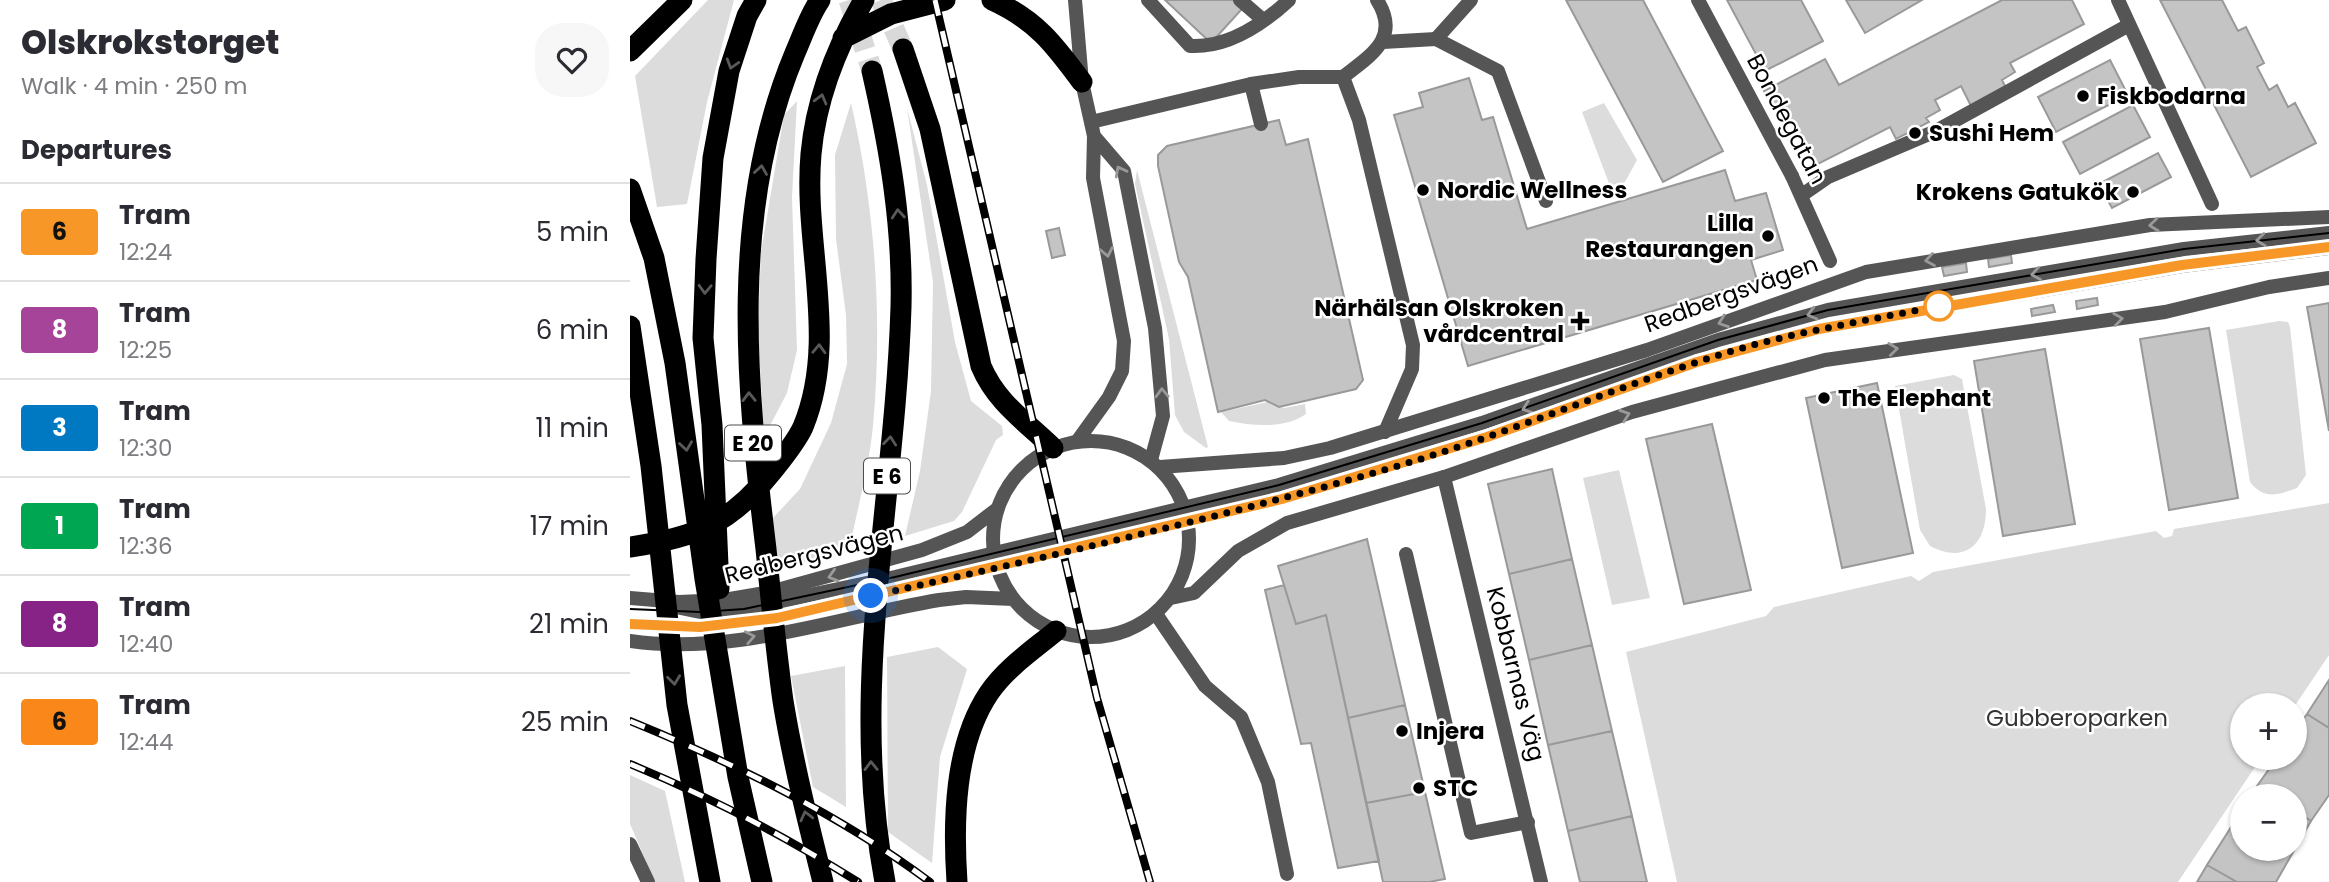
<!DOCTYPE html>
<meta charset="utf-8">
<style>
:root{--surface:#fff;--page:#f7f7f7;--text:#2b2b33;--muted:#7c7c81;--line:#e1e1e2}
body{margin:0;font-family:Poppins,sans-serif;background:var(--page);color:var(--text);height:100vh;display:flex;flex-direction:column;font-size:26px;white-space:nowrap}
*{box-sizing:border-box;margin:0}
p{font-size:23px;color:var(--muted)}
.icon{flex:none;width:38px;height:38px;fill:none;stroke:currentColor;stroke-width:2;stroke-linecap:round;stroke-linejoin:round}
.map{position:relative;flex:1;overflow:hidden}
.sheet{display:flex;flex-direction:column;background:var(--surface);width:630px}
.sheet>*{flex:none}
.badge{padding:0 14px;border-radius:5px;font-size:24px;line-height:46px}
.fabs{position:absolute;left:1600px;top:693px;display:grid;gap:14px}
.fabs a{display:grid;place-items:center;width:77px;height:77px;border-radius:50%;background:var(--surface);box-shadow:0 2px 5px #0004;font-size:35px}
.you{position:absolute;width:35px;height:35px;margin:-18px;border:5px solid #fff;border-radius:50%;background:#1a73e8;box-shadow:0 0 0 10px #1a73e833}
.map>.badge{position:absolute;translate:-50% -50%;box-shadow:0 0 0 4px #fff}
h2{padding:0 21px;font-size:26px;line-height:63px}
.round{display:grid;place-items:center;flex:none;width:74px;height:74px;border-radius:28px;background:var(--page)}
.summary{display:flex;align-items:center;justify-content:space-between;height:119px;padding:0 21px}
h1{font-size:33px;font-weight:800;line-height:52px}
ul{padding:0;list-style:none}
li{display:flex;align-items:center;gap:21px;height:98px;padding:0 21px;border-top:2px solid var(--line)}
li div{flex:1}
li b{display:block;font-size:26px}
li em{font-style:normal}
li .badge{min-width:77px;font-weight:700;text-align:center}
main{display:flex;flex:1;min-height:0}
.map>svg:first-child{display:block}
</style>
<main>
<section class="sheet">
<div class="summary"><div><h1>Olskrokstorget</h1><p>Walk · 4 min · 250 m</p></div><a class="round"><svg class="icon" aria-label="heart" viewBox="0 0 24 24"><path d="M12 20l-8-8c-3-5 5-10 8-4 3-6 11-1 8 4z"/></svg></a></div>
<h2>Departures</h2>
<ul>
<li><span class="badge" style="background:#f79727;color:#111">6</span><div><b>Tram</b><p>12:24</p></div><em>5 min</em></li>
<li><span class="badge" style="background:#a54499;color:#fff">8</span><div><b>Tram</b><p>12:25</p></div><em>6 min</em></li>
<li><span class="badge" style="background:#0079c2;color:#fff">3</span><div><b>Tram</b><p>12:30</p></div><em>11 min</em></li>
<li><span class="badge" style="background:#00a651;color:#fff">1</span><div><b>Tram</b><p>12:36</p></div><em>17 min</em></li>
<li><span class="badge" style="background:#872387;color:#fff">8</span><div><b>Tram</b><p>12:40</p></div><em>21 min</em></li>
<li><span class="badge" style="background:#fa8719;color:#111">6</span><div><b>Tram</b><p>12:44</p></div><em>25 min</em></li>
</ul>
</section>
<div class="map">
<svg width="1699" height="882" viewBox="0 0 1699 882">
<rect width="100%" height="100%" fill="#fff"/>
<path fill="#dcdcdc" d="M78 0H104L77 102 57 204 27 207 5 76Z
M167 101 162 197 167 350 157 393 134 437 128 328 131 252 154 115Z
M221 103C245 207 253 319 243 426 239 467 227 510 219 551L147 569 142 519 170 489 201 423 217 364 216 315 206 239 205 155Z
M974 103 1007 160 995 182 980 186 952 112Z
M277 108 297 185 325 342 341 401 372 426 373 435 366 440 332 512 324 521 275 536 290 471 301 391 303 282Z
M507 170 578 447 576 448 554 432 545 415 539 339 505 184Z
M1649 321 1658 322 1660 327 1676 475 1667 488C1648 495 1634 500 1620 482L1596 330Z
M1324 375 1332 379 1356 509C1356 545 1335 564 1300 546L1290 530 1265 386Z
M638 402 654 408 675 404 676 414C655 429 623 426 599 421L591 412Z
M989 470 1020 598 982 605 953 478Z
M1699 503V655L1664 707 1612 705V758H1631L1548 882H1047L996 652 1136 616 1144 607 1281 576 1289 581 1303 572 1526 531 1534 538 1542 536 1544 529Z
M308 647 337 669 310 757 302 863 258 832 257 657Z
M215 666 216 807 183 787 161 676Z
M0 775 35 791 55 882H25L0 824Z"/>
<path fill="#c4c4c4" stroke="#999" stroke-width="2" d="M535 0H620L581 43Z
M936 0H1013L1093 151 1033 182Z
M1097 0H1171L1193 41 1135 71Z
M1216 0H1292L1235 33Z
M1372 0H1442L1454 24 1380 63 1385 72 1372 80 1376 88 1341 106 1331 86 1305 100 1310 110 1296 118 1299 122 1266 139 1260 127 1184 166 1152 104 1143 109 1134 91 1195 59 1209 85Z
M1530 0H1592L1608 31 1616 27 1634 63 1627 67 1639 90 1647 85 1658 107 1665 103 1686 143 1621 177Z
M1480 60 1498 95 1426 132 1408 97Z
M839 78 852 120 863 117 897 229 1095 170 1105 201 1136 193 1153 250 1121 260 1127 280 838 366 764 115 793 107 789 93Z
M1503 105 1520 137 1450 174 1433 142Z
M649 120 656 145 678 139 733 380 726 389 649 407 635 400 588 412 558 277 549 262 528 166V155L537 146Z
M1528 153 1541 177 1482 208 1469 184Z
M429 228 435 255 422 258 416 231Z
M1381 255 1382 263 1359 267 1358 259Z
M1336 263 1337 272 1314 276 1312 267Z
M1467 298 1468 305 1447 309 1446 301Z
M1699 303V431L1677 307Z
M1423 305 1425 312 1402 316 1401 309Z
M1579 328 1608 498 1539 510 1510 339Z
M1415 349 1445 524 1373 536 1344 361Z
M1247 383 1283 553 1212 568 1176 398Z
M1082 424 1121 590 1054 604 1016 439Z
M922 469 942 559 879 574 858 484Z
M737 539 775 705 718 718 696 615 666 624 648 566Z
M942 559 962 645 899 660 879 574Z
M654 585 666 624 696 615 749 861 708 868 681 743 671 744 635 590Z
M962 645 982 731 918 745 899 660Z
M1699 680V728L1677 714Z
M775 705 795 792 736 803 718 718Z
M1677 714 1699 728V795L1681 821 1664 810V796H1643L1627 786 1647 758H1664V732Z
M982 731 1002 816 938 831 918 745Z
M795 792 815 879 799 882H753L736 803Z
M1612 810V849H1664V810L1681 821 1646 882H1607L1577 865Z
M1002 816 1017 882H950L938 831Z
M1577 865 1607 882H1567Z"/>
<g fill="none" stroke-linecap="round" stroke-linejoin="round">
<path stroke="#d9d9d9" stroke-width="21" stroke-dasharray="21 10" stroke-linecap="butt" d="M219 0 242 71
M251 0 273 49"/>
<path stroke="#555" stroke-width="14" d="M518 0 560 46C597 48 632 25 659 0
M610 0 632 19
M806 39 868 71 916 201
M713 77 729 120 783 345 782 369 755 432
M621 84 631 124
M776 554 841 833 898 822
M36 605 70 612 114 609 265 577 649 485 852 423 1088 340 1198 310 1554 249 1699 233
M0 624 70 627 147 618 652 499 857 437 1067 362 1189 329 1552 266 1699 248"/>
<path stroke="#555" stroke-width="14" d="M1488 0 1582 204
M806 39 841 0
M1162 176 1200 261
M1172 195 1198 177 1306 131 1499 25"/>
<path stroke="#555" stroke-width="14" d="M445 0 452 82 464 136 463 178 494 341 492 371 479 397 448 440
M1068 0 1162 176
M753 42 806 39
M461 122 621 84 669 77H713C741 55 771 38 747 0
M464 136 494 171 525 328 533 416 521 460
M814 477 911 882
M526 614 575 686 611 717 638 782 657 874
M0 844 18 882"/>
<path stroke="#555" stroke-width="14" d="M363 539a98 98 0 1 1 196 0a98 98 0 1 1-196 0Z
M530 467 654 458 700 448 1017 350 1236 272 1520 225 1699 217
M0 598 49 602 94 600 140 592 292 550 337 532 367 509
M541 598 564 593 608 551 657 523 814 477 1002 412 1195 360 1535 312 1639 287 1699 278
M0 641C103 656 208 617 309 600L336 597 383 599"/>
<path stroke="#000" stroke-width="21" d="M190 0C179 16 173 35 165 53 99 210 116 384 136 549 141 599 146 651 153 701 163 762 178 822 193 882
M362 0C406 20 424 44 452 82
M213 38 261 14 315 0
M273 49 300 129 351 366C366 402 395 421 423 448
M0 51 52 0
M242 71C260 150 273 226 271 307 265 501 218 687 255 882
M0 189 24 258 45 363 75 579 108 777 132 882
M0 326 21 466 47 705 80 882
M0 547C63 538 99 525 140 474 152 459 165 444 173 427 209 340 173 244 181 154 186 99 206 48 234 0
M89 589 82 425 73 338 76 259 83 158 99 71 117 16 126 0
M327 882C323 822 324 745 359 693 376 668 403 650 426 631"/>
<path stroke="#000" stroke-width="2" d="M0 609 70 612 114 609 265 577 649 485 852 423 1088 340 1198 310 1554 249 1699 233
M0 624 70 627 147 618 652 499 857 437 1067 362 1189 329 1552 266 1699 248"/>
<defs>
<path id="rail" d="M305 0 467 698 520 882
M0 721C105 764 209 814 300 882
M0 764C80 797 155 836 228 882"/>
</defs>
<use href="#rail" stroke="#000" stroke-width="8"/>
<use href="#rail" stroke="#fff" stroke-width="5" stroke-dasharray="16" stroke-linecap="butt"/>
</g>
<defs><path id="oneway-chevron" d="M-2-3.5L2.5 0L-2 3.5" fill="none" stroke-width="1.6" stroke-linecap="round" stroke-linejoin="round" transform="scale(1.75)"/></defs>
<g stroke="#595959">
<use href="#oneway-chevron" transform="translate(102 64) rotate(107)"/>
<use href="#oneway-chevron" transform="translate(191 99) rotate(-75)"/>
<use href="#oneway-chevron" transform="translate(131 170) rotate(-81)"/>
<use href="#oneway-chevron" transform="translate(268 214) rotate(-95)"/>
<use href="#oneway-chevron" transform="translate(75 289) rotate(92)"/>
<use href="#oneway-chevron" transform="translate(189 349) rotate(-88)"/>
<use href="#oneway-chevron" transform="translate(119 397) rotate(-91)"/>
<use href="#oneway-chevron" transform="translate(260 441) rotate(-84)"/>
<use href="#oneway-chevron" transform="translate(56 446) rotate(82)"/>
<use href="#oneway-chevron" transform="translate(44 680) rotate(83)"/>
<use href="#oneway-chevron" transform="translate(241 766) rotate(-91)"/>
<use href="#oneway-chevron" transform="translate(176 816) rotate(-104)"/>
</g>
<g stroke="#999">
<use href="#oneway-chevron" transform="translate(490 171) rotate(-118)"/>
<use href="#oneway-chevron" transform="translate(1524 225) rotate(174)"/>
<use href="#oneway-chevron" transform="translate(1631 240) rotate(174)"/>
<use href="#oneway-chevron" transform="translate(477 252) rotate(79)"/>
<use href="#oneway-chevron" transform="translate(1300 260) rotate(171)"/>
<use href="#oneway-chevron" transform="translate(1406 274) rotate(171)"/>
<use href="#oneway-chevron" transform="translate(1182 314) rotate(165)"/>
<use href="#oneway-chevron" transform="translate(1488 319) rotate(-8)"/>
<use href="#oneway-chevron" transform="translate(1093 322) rotate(160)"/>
<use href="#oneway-chevron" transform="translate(1263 349) rotate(-7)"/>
<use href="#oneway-chevron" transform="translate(532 393) rotate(-92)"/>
<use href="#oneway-chevron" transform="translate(897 408) rotate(161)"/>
<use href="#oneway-chevron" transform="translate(995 415) rotate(-19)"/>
<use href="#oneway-chevron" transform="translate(203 576) rotate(164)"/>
<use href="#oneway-chevron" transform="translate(120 637) rotate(-11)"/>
</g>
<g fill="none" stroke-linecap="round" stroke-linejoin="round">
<defs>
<path id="line" d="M0 624 70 627 147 618 652 499 857 437 1067 362 1189 329 1552 265 1699 247"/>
</defs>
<use href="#line" stroke="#fff" stroke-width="16"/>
<use href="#line" stroke="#f79727" stroke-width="10"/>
<path stroke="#000" stroke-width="7" stroke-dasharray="0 12.6" d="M241 596C422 556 603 515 781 462 886 430 987 387 1092 354 1163 332 1236 321 1309 306"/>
</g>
<g fill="#000" stroke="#fff" stroke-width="2.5">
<circle cx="1453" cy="96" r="7"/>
<circle cx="1285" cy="133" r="7"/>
<circle cx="793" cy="190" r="7"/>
<circle cx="1503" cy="192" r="7"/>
<circle cx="1138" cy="236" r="7"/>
<path d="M946.5 310.5h7v7h7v7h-7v7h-7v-7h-7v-7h7z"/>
<circle cx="1194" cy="398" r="7"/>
<circle cx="772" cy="731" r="7"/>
<circle cx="789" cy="788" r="7"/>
</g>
<circle fill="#fff" stroke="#f79727" stroke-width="3.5" cx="1309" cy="306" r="14"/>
<g text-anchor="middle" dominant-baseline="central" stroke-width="5" stroke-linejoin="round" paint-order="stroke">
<g fill="#fff" stroke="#4c4c4c" stroke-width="2">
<rect x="95" y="425.5" width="56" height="35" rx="5"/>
<rect x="234" y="458.5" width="46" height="35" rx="5"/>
</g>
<g font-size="21" font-weight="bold" fill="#000">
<text x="123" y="443">E 20</text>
<text x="257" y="476">E 6</text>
</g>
<g font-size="23" font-weight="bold" fill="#000" stroke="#fff" text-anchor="start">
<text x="1467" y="96">Fiskbodarna</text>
<text x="1299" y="133">Sushi Hem</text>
<text x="807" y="190">Nordic Wellness</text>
<text x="1489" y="192" text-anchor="end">Krokens Gatukök</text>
<text x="1124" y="223" text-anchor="end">Lilla<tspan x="1124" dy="26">Restaurangen</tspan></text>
<text x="934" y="308" text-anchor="end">Närhälsan Olskroken<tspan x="934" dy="26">vårdcentral</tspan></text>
<text x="1208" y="398">The Elephant</text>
<text x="786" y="731">Injera</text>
<text x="803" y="788">STC</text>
</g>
<g font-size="23" fill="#000" stroke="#fff">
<text transform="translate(1157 119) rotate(62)">Bondegatan</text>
<text transform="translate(1101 294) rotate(-20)">Redbergsvägen</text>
<text transform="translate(184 554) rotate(-14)">Redbergsvägen</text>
<text transform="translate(886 674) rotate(76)">Kobbarnas Väg</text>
</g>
<g font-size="23" fill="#333" stroke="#fff">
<text x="1447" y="718">Gubberoparken</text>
</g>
</g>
</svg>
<div class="fabs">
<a>+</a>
<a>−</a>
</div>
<div class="you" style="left:241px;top:596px"></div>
</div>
</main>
